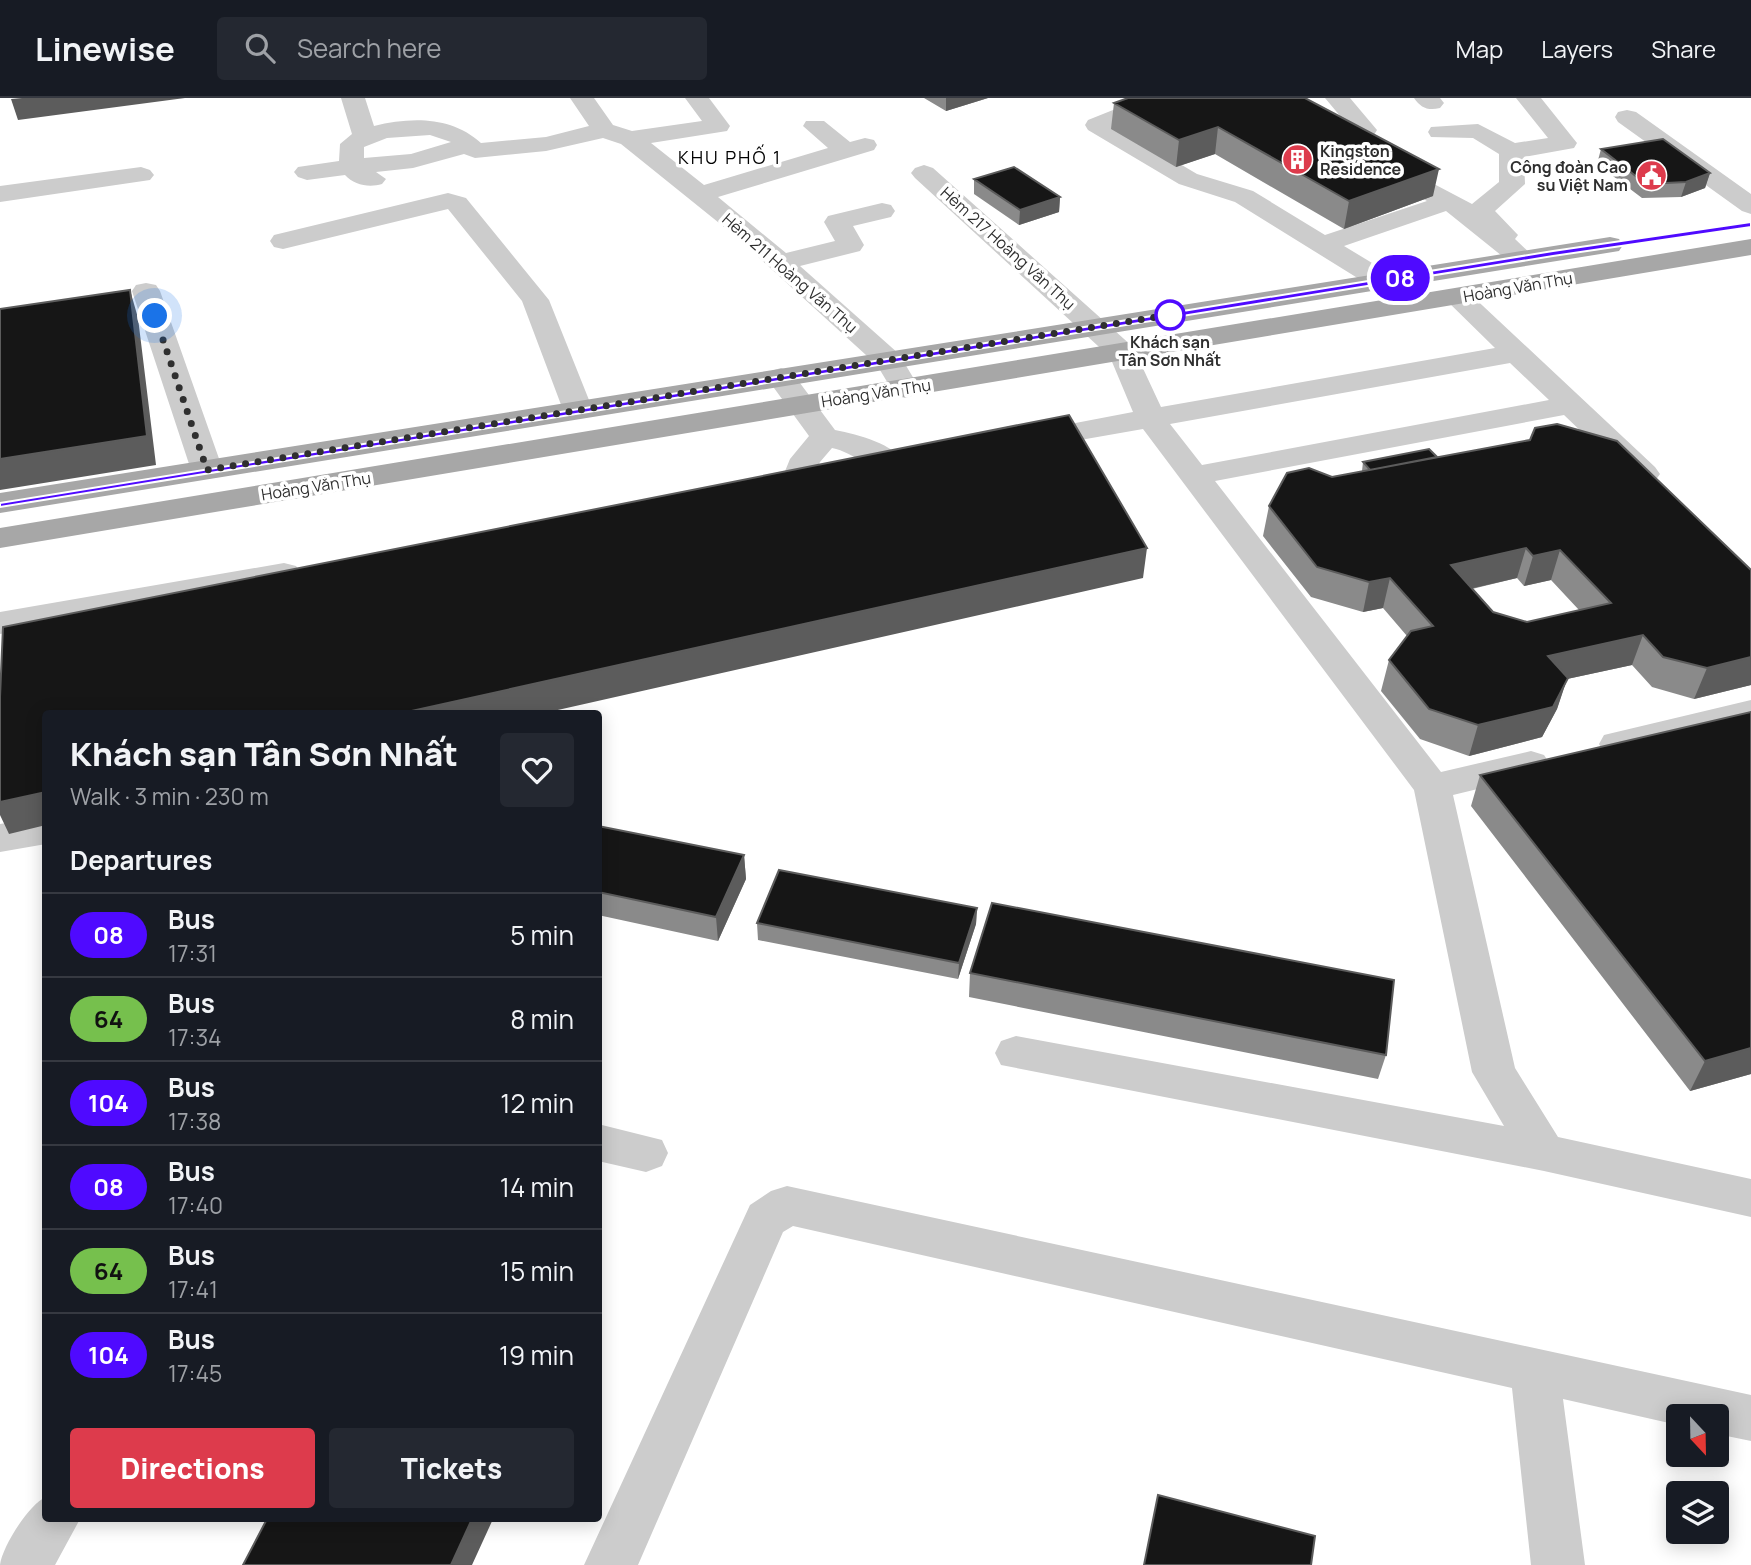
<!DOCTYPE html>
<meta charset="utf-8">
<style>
:root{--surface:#171b24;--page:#242831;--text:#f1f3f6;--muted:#9ea1a6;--line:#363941;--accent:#dd3b4c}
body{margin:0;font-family:Manrope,sans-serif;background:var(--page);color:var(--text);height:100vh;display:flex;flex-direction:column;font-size:26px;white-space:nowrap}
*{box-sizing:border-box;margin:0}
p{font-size:23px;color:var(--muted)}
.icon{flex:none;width:38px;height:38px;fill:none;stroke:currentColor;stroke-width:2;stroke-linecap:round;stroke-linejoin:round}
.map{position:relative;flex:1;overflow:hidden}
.drawer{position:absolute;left:42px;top:612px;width:560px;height:812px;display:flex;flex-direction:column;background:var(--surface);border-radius:7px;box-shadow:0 4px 18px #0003}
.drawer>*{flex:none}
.badge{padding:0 14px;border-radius:23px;font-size:24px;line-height:46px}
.needle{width:46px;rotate:158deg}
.buttons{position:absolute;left:1666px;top:1306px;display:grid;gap:14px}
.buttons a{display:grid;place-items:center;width:63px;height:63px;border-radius:7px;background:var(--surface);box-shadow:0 4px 18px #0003;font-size:35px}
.you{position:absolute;width:35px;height:35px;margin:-18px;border:5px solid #fff;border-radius:50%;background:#1a73e8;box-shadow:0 0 0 10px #1a73e833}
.map>.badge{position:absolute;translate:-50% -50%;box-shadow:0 0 0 4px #fff}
h2{padding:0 28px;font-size:26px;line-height:63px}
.round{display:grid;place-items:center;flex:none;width:74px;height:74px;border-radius:7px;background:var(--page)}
.overview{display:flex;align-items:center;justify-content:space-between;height:119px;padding:0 28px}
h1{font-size:33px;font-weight:800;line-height:52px}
.primary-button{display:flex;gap:14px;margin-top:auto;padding:14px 28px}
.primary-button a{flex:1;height:80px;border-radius:7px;background:var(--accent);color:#fff;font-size:28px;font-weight:800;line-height:80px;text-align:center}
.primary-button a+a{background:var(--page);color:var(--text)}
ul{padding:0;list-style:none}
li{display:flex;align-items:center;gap:21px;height:84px;padding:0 28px;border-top:2px solid var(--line)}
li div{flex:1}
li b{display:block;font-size:26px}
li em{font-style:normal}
li .badge{min-width:77px;font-weight:700;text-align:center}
header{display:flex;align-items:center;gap:42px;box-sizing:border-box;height:98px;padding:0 35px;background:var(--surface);border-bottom:2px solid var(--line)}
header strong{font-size:33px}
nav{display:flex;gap:38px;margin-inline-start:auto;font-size:24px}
.search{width:490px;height:63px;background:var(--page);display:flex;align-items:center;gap:18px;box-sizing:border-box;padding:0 24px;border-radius:7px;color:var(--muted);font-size:26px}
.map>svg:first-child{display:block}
</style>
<header>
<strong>Linewise</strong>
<div class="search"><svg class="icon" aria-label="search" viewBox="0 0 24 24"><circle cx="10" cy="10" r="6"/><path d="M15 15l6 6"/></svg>Search here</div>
<nav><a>Map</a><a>Layers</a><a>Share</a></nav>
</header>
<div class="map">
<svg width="1751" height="1467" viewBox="0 0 1751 1467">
<rect width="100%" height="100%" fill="#fff"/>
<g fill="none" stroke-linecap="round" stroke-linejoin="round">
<path fill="#ccc" fill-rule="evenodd" d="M341 0H365L374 28C411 19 451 18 481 45L546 39 589 28 570 0H594L613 27 632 33 702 23 685 0H709L730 28 727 33 651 45 704 87 828 50 803 28 806 23H824L850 44 865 40 874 42 877 47 874 52 718 99 786 155 835 143 824 124 828 118 882 105 891 107 895 113 891 119 853 128 864 147 860 153 800 168 899 256 920 291 915 297 905 300 895 297 877 267 734 137 621 46 603 40 546 53 475 60 464 56 413 70 376 74 386 81 382 86C369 90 354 87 345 77L307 82 298 79 294 74 298 69 339 63 340 46 352 36ZM430 37 451 44 411 56 364 60V49L387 40Z
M1143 0H1167L1163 11 1116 28 1197 76 1253 93 1325 137 1427 103 1378 76 1374 71 1378 66H1396L1472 106 1499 84V56L1473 40 1431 39 1428 34 1431 29 1478 26 1515 45 1548 40 1516 0H1541L1577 45 1574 50 1524 59 1525 86 1495 113 1518 137 1515 141 1535 160 1532 166H1512L1446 113 1344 148 1392 177 1396 183 1392 189H1372L1235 104 1179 86 1088 32 1085 27 1088 22Z
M1325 0H1350L1377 32 1374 37H1356Z
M1414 0H1440L1444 5 1440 10C1428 13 1421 10 1414 0Z
M1627 12 1636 14 1751 96V116L1742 113 1618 24 1615 19 1618 14Z
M924 67 933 70 1133 249 1161 309 1495 250 1443 199 1447 193H1467L1655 369 1660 376 1655 383 1644 385 1633 383 1564 317 1215 383 1441 674 1531 653 1544 657 1550 666 1544 675 1453 697 1515 970 1558 1039 1751 1081V1119L1544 1073 1001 967 995 955 1001 943 1016 938 1504 1028 1472 974 1414 692 1143 331 1029 351 1018 348 1014 342 1018 336 1133 314 1110 259 915 80 911 75 915 70ZM1510 265 1549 302 1202 367 1170 326Z
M141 69 150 72 154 77 150 82 0 104V88Z
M448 95 466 100 549 202 593 312 589 318 578 321 567 318 563 312 522 203 448 111 283 151 274 149 270 143 274 137Z
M146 185 156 187 160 193 223 372 218 379 207 381 196 379 191 372 132 193 136 187Z
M781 270 791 273 835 332C860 337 892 345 908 367L903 374C877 380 857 355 832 350L820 364 808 390 797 392 786 390 781 383 790 361 809 338 766 279 771 273Z
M284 465 296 468 301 475 296 482 0 536V514Z
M1751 602V626L1617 658 1604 655 1599 646 1604 637Z
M46 718V746L0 754V726Z
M598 1026 662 1042 668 1055 662 1068 646 1074 598 1063Z
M787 1088 1751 1297V1343L1717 1336V1318H1678V1327L1563 1301 1585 1467H1531L1512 1290 793 1128 783 1134 638 1467H584L750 1107 771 1093Z
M46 1399V1421H80L55 1467H0C2 1449 29 1406 46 1399Z"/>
<path fill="#a7a7a7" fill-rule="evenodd" d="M1610 139 1619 141 1623 147 1619 153 0 415V395Z
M1751 141V157L0 450V430Z"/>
</g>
<path fill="#8a8a8a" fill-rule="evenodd" d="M924 0H988L946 13Z
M1128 0 1433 98 1344 131 1215 56 1176 69 1111 31 1114 5Z
M1601 51 1710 75 1705 90 1681 99 1642 100 1597 66Z
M974 81 1060 99 1059 114 1019 127 974 96Z
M1437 359 1751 472V587L1694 601 1652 589 1632 567 1567 581 1557 611 1542 639 1469 658 1420 641 1381 593 1389 562 1407 538 1383 510 1363 514 1311 499 1263 438 1269 408 1332 379 1362 373 1363 364ZM1517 480 1524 488 1551 482 1579 512 1527 524 1493 514 1472 491Z
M1480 677 1751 976 1690 993 1471 708Z
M598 728 744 757 746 781 718 843 598 817Z
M977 810 976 826 958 881 758 842 757 825Z
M970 875 1386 957 1378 981 969 899Z"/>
<path fill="#5c5c5c" d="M22 0H185L18 22 11 1Z
M946 0H988L946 13Z
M1218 29 1215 56 1176 69 1179 42Z
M1439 71 1433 98 1344 131 1349 103Z
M1710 75 1705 90 1681 99 1686 84Z
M1060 99 1059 114 1019 127 1020 112Z
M130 192 138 220 156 367 0 392V361Z
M1147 450 1143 480 540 616H398Z
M1526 450 1517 480 1443 497 1451 467Z
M1560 452 1551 482 1524 488 1533 458Z
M1390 480 1383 510 1363 514 1369 484Z
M1643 537 1632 567 1567 581 1557 611 1542 639 1469 658 1478 627 1548 558Z
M1751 559V587L1694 601 1707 570Z
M46 694V727L9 736 0 717V704Z
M744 757 746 781 718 843 716 819Z
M977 810 976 826 958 881 959 865Z
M1751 950V976L1690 993 1705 963Z
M472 1421H493L472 1467H451Z"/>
<path fill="#161616" stroke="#5c5c5c" stroke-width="2" fill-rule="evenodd" d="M1128 0H1305L1439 71 1349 103 1218 29 1179 42 1114 5Z
M1663 41 1710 75 1686 84 1646 86 1601 51Z
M1014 69 1060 99 1020 112 974 81Z
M130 192 147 338 0 361V211Z
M1069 317 1147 450 398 616H46V694L0 704V599L3 529Z
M1557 326 1617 343 1751 472V559L1707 570 1663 559 1643 537 1548 558 1568 580 1553 609 1478 627 1429 611 1389 562 1411 533 1433 528 1390 480 1369 484 1317 469 1269 408 1287 375 1309 370 1332 379 1530 342 1535 330ZM1526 450 1533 458 1560 452 1611 505 1527 524 1493 514 1451 467Z
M1429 351 1437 359 1370 372 1363 364Z
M1751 614V950L1705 963 1480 677Z
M598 728 744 757 716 819 598 794Z
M779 772 977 810 959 865 757 825Z
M992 805 1394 882 1386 957 970 875Z
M1158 1397 1315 1438 1311 1467H1144Z
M267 1421H472L451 1467H243Z"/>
<path fill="#4f0aff" stroke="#fff" stroke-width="2" d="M1751 124V129L1553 158 0 409V405L1553 153Z"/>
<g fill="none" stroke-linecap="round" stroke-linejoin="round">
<path stroke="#2f2f2f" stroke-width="7" stroke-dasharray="0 12.6" d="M155 218 207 372 1175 216 1170 217"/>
</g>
<defs>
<symbol id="building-disc" viewBox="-11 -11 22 22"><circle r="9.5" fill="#dd3b4c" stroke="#fff"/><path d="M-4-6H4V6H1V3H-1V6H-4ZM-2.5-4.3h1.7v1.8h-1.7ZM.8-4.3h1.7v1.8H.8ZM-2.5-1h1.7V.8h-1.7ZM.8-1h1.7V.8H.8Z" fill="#fff"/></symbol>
<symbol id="civic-disc" viewBox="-11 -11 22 22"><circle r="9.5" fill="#dd3b4c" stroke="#fff"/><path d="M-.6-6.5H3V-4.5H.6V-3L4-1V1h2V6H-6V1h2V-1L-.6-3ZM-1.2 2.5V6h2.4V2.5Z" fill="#fff"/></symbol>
</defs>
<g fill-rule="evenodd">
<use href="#building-disc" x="1280" y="44" width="35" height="35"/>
<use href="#civic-disc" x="1634" y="60" width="35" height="35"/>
</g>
<circle fill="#fff" stroke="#4f0aff" stroke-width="3.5" cx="1170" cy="217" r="14"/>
<g text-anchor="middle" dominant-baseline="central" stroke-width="7" stroke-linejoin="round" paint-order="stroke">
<g font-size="16" font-weight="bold" fill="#2f2f2f" stroke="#fff" text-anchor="start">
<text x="1320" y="53">Kingston<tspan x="1320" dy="18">Residence</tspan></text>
<text x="1628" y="69" text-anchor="end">Công đoàn Cao<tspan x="1628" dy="18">su Việt Nam</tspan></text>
</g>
<g font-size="16" fill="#2f2f2f" stroke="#fff">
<text transform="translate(1008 150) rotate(42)">Hẻm 217 Hoàng Văn Thụ</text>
<text transform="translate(790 175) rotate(41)">Hẻm 211 Hoàng Văn Thụ</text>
<text transform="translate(1518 189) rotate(-10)">Hoàng Văn Thụ</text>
<text transform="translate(876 295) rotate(-9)">Hoàng Văn Thụ</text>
<text transform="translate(316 388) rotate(-9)">Hoàng Văn Thụ</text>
</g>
<g font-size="16" font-weight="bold" fill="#2f2f2f" stroke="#fff">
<text x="1170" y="244">Khách sạn<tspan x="1170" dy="18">Tân Sơn Nhất</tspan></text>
</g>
<g font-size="18" letter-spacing="2" fill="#000" stroke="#fff">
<text x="730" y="59">KHU PHỐ 1</text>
</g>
</g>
</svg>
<div class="buttons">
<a><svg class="needle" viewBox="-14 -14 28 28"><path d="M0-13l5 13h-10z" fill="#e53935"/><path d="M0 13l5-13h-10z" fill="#9ea1a6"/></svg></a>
<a><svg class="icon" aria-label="layers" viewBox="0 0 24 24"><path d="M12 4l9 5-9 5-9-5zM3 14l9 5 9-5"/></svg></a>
</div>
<div class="you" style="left:155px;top:218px"></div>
<b class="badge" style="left:1400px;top:180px;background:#4f0aff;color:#fff">08</b>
<section class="drawer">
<div class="overview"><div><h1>Khách sạn Tân Sơn Nhất</h1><p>Walk · 3 min · 230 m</p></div><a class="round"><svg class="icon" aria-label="heart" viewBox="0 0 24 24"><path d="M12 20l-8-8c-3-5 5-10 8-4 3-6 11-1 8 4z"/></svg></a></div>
<h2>Departures</h2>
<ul>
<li><span class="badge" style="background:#4f0aff;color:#fff">08</span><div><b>Bus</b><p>17:31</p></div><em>5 min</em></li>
<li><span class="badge" style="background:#76c04d;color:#111">64</span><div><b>Bus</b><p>17:34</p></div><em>8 min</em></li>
<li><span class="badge" style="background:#4f0aff;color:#fff">104</span><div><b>Bus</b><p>17:38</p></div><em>12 min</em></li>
<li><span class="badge" style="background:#4f0aff;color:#fff">08</span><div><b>Bus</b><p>17:40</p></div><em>14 min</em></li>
<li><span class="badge" style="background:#76c04d;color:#111">64</span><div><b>Bus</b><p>17:41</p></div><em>15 min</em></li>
<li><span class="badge" style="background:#4f0aff;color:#fff">104</span><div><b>Bus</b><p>17:45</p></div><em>19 min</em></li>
</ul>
<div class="primary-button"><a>Directions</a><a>Tickets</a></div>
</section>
</div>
